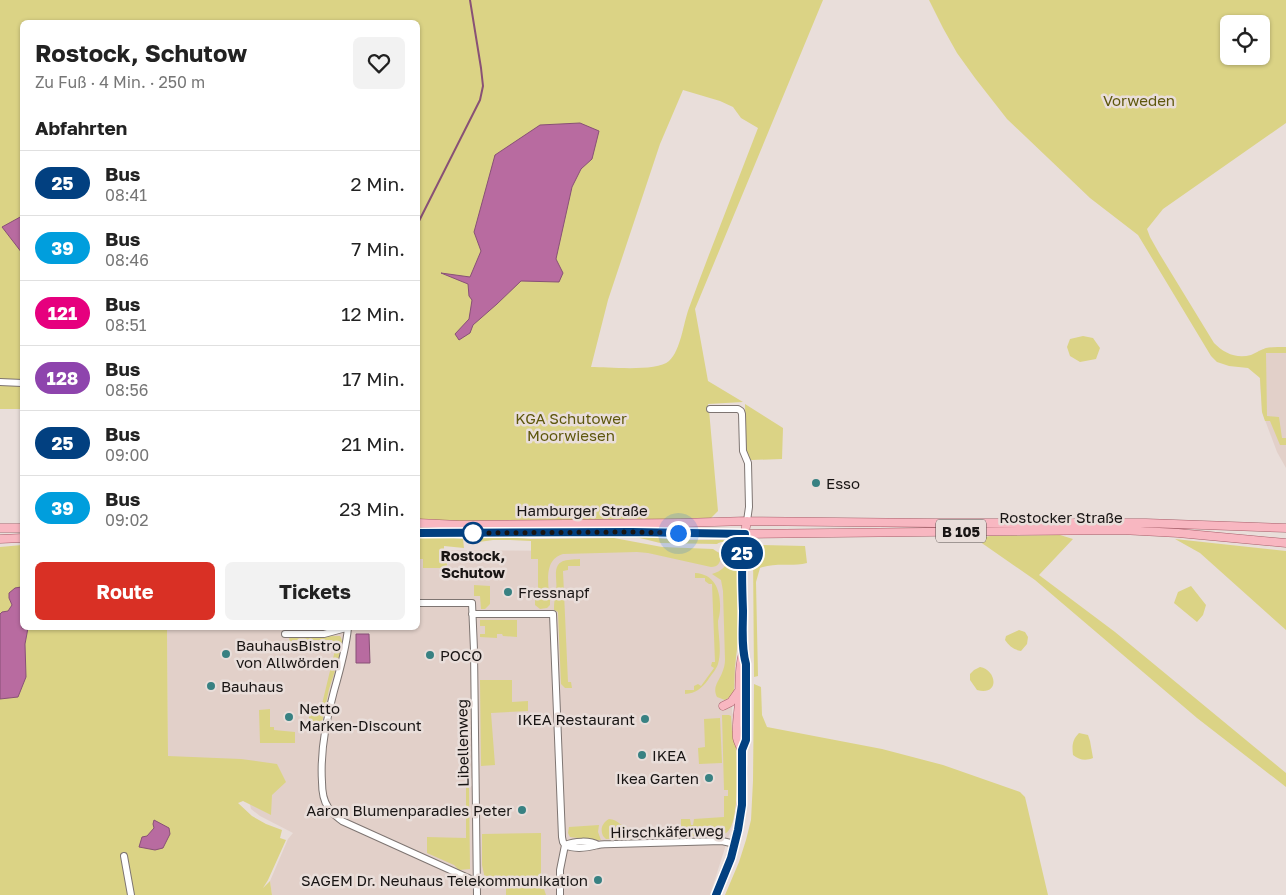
<!DOCTYPE html>
<html lang="de">
<meta charset="utf-8">
<style>
:root{--surface:#fff;--page:#f2f2f2;--text:#222;--muted:#767676;--line:#e0e0e0;--accent:#d93025}
body{margin:0;font-family:"Golos Text",sans-serif;background:var(--page);color:var(--text);height:100vh;display:flex;flex-direction:column;font-size:19px;white-space:nowrap}
*{box-sizing:border-box;margin:0}
p{font-size:16px;color:var(--muted)}
.icon{flex:none;width:28px;height:28px;fill:none;stroke:currentColor;stroke-width:2;stroke-linecap:round;stroke-linejoin:round}
.map{position:relative;flex:1;overflow:hidden}
.drawer{position:absolute;left:20px;top:20px;width:400px;height:610px;display:flex;flex-direction:column;background:var(--surface);border-radius:8px;box-shadow:0 1px 4px #0004}
.drawer>*{flex:none}
.badge{padding:0 10px;border-radius:16px;font-size:18px;line-height:32px}
.controls{position:absolute;left:1220px;top:15px;display:grid;gap:10px}
.controls a{display:grid;place-items:center;width:50px;height:50px;border-radius:8px;background:var(--surface);box-shadow:0 1px 4px #0004;font-size:25px}
.you{position:absolute;width:25px;height:25px;margin:-12px;border:4px solid #fff;border-radius:50%;background:#1a73e8;box-shadow:0 0 0 8px #1a73e833}
.map>.badge{position:absolute;translate:-50% -50%;box-shadow:0 0 0 2px #fff}
h2{padding:0 15px;font-size:19px;line-height:45px}
.round{display:grid;place-items:center;flex:none;width:52px;height:52px;border-radius:8px;background:var(--page)}
.head{display:flex;align-items:center;justify-content:space-between;height:85px;padding:0 15px}
h1{font-size:24px;font-weight:700;line-height:38px}
.button{display:flex;gap:10px;margin-top:auto;padding:10px 15px}
.button a{flex:1;height:58px;border-radius:8px;background:var(--accent);color:#fff;font-size:20px;font-weight:700;line-height:58px;text-align:center}
.button a+a{background:var(--page);color:var(--text)}
ul{padding:0;list-style:none}
li{display:flex;align-items:center;gap:15px;height:65px;padding:0 15px;border-top:1px solid var(--line)}
li div{flex:1}
li b{display:block;font-size:19px}
li em{font-style:normal}
li .badge{min-width:55px;font-weight:700;text-align:center}
.map>svg:first-child{display:block}
</style>
<div class="map">
<svg width="1286" height="895" viewBox="0 0 1286 895">
<rect width="100%" height="100%" fill="#e9deda"/>
<path fill="#e2d0c9" d="M1286 347V468L1277 452 1262 412 1258 351 1267 348Z
M418 550 735 552 736 656 735 685 732 696V713L734 716V728H736L737 791 732 826 710 895H272L270 881 288 839 293 833 260 816 251 809 249 800 168 756 167 628H418Z"/>
<path fill="#dbd385" fill-rule="evenodd" d="M0 0H823L695 309 708 381 743 402 708 404 709 410 718 511 710 519 681 520 448 521 418 519V22H22V409H0ZM683 90 720 101 733 107 741 118 758 128C735 188 711 248 689 308 683 324 681 350 669 361 657 372 609 367 591 367L608 300 660 144Z
M929 0H1286V123L1163 209 1147 229 1150 237 1159 253 1214 343C1224 353 1236 359 1251 355 1256 353 1260 350 1266 348 1272 347 1279 347 1286 347V353H1266L1267 416 1279 417 1282 438H1286V445H1280L1270 421H1265L1262 412 1260 378 1248 368 1229 366 1217 362 1211 356 1138 235 1090 198 1007 119 975 78 957 53 943 28ZM1229 24H1261V56H1229Z
M1083 336 1093 338 1100 348 1096 359 1080 362 1070 356 1067 347 1070 339Z
M745 404 783 428 782 459 751 460 747 457 746 451Z
M628 535 676 540H726L732 541 734 543C728 543 722 540 717 544L660 543Z
M1060 535 1073 539 1039 575 1115 632 1286 773V787L1197 718 1035 580 976 539 990 536Z
M492 536 531 539 614 538 662 547 713 549 719 553 721 557C720 563 718 567 711 567L648 553 637 552 563 554C543 560 549 583 549 599L550 600V605L547 608 540 609 535 605V600L538 599V559H531V541L510 540H493L479 542V538Z
M418 537H444L463 539 464 548 444 546V555L447 557V568H423V559H418Z
M1175 539 1286 551V630L1200 553Z
M22 545V589L21 587 9 598 12 605 8 611 2 612 0 614V547Z
M722 545 736 549 737 559 738 641 735 666 734 692 732 696 725 700 717 697C712 687 719 681 722 673 724 668 725 664 725 660L723 591 721 580 712 574C727 570 733 558 721 546Z
M756 545 805 546 807 563C792 567 775 562 760 568L756 582 758 676 754 677 753 552Z
M580 559V566H568V570L563 571 568 682H571L572 688H565L561 684 558 612 554 610C554 602 555 597 556 590 557 586 556 581 556 577 555 559 565 560 580 559Z
M695 573C715 574 721 591 720 609 720 613 719 617 718 621 718 635 722 650 718 664 716 670 711 675 708 680 701 689 696 693 685 694V690H694V686L698 684 701 686 714 668 711 666 712 662H715L712 584H709L705 581V578H695Z
M474 585 490 586V604L485 609H481L480 596H474Z
M1191 586 1206 605 1203 615 1197 622 1174 603 1178 592Z
M480 620H517V637L503 636 502 634H497V638L480 637V634H485V626H480Z
M28 628H167L168 756 241 759 277 764 286 782 272 795 271 815 243 801 238 803 252 816 266 824 282 830 280 838 286 840 268 880 263 888 270 881 272 895H0V699L18 696 26 677 25 644Z
M1019 630 1025 632 1028 637 1027 644 1021 651C1014 650 1009 646 1005 640L1006 636Z
M340 636C346 645 338 658 336 668L332 667 331 670 335 671 329 689 321 727 309 726V708L317 710 318 704H322L336 646 332 645V640H292L291 644H290L289 637Z
M980 667C997 670 1000 696 977 690L970 680V674L974 670Z
M480 680H512V702L528 701V711L491 713 495 765 481 766Z
M754 684 761 687 762 715 767 727 882 749 943 765 1020 792 1025 797 1048 895H725L739 862 746 840 751 820 753 781Z
M270 709V727H274V730L295 732V743H260L259 710Z
M722 715H729L731 716 732 731H736C736 749 742 824 726 833 718 837 693 836 683 836L681 834V819H690L691 825H693L694 819 724 817V796H728V790H724Z
M720 718 722 763 699 764 698 748 705 747 704 719Z
M1079 733 1088 735 1090 741 1093 758C1086 761 1079 760 1073 755 1072 746 1072 740 1079 733Z
M466 776H468V787L469 788 470 869 459 870 454 865 427 853V837L466 838Z
M609 819C618 819 623 829 633 831L668 830 671 832V834L668 837 606 839 603 836C600 829 602 823 609 819Z
M599 825 598 832 601 840H579L578 838 570 837 568 833 569 827Z
M541 833V889H544L546 895H506V885L487 888 482 865V834Z"/>
<path fill="#b86ba0" stroke="#885176" d="M580 123 599 131 592 159 581 169 572 187 556 259 563 273 559 282 521 281 497 304 473 325 470 333 459 340 455 334 469 319 472 300 469 296 468 284 441 273 470 277 481 251 474 232 495 155 540 125Z
M22 216V253L2 227Z
M21 587 22 589V628H28L25 644 26 677 18 697 0 699V614L2 612 8 611 12 605 9 598V593L15 588Z
M356 634H369L370 663H356Z
M154 820 169 828 170 834 163 848 155 850 139 847 142 837 147 836 154 828 153 824Z"/>
<g fill="none" stroke-linecap="round" stroke-linejoin="round">
<path stroke="#885176" stroke-width="2" d="M418 223 480 100 483 86 481 68 470 0"/>
<defs>
<path id="minor" d="M0 382 22 383
M710 409H738L741 411 742 414 743 451 748 463 749 507 747 521
M418 603H472L474 650 477 895
M472 614H553L562 837 563 842 565 845 560 870V895
M348 628C346 649 340 670 334 691 326 720 320 751 322 782 322 790 323 800 328 807 331 813 337 817 342 821L477 882
M285 634H324L346 628
M598 845C590 840 574 841 565 845 575 850 587 848 598 845 603 844 609 844 614 844L722 841 735 844
M124 856 131 895"/>
<path id="major" d="M418 523 460 525 681 523 747 521 935 523H1146L1286 528
M0 528H22
M418 533 632 532 745 534 1121 530 1178 533 1286 543
M0 539 22 538
M723 706 731 702 738 692
M742 749 746 740V664L743 653 742 548 747 521
M716 895C738 848 745 804 742 752 741 747 738 743 737 738 736 726 738 714 739 703 740 686 738 670 743 653"/>
</defs>
<use href="#minor" stroke="#7e7572" stroke-width="8"/>
<use href="#major" stroke="#a75f6a" stroke-width="9"/>
<use href="#minor" stroke="#fff" stroke-width="6"/>
<use href="#major" stroke="#f8b7c1" stroke-width="8"/>
</g>
<g fill="none" stroke-linecap="round" stroke-linejoin="round">
<defs>
<path id="line" d="M418 533 632 532 745 534C741 559 742 585 743 611 743 628 741 647 746 664V740L742 750V805L738 830 731 858 716 895"/>
</defs>
<use href="#line" stroke="#fff" stroke-width="11"/>
<use href="#line" stroke="#024080" stroke-width="8"/>
<path stroke="#191514" stroke-width="5" stroke-dasharray="0 9" d="M473 533H472L632 532 678 533"/>
</g>
<g fill="#388182" stroke="#e9deda" stroke-width="2">
<circle cx="816" cy="483" r="5"/>
<circle cx="508" cy="592" r="5"/>
<circle cx="226" cy="654" r="5"/>
<circle cx="430" cy="655" r="5"/>
<circle cx="211" cy="686" r="5"/>
<circle cx="289" cy="717" r="5"/>
<circle cx="645" cy="719" r="5"/>
<circle cx="642" cy="755" r="5"/>
<circle cx="709" cy="778" r="5"/>
<circle cx="522" cy="810" r="5"/>
<circle cx="598" cy="880" r="5"/>
</g>
<circle fill="#fff" stroke="#024080" stroke-width="2.5" cx="473" cy="533" r="10"/>
<g text-anchor="middle" dominant-baseline="central" stroke-width="5" stroke-linejoin="round" paint-order="stroke">
<rect fill="#e9deda" stroke="#57514f" stroke-width="1" x="936" y="519.5" width="50" height="23" rx="4"/>
<g font-size="14" font-weight="bold" fill="#191514">
<text x="961" y="531">B 105</text>
</g>
<g font-size="15" fill="#5e570d" stroke="#e9deda">
<text x="1139" y="100">Vorweden</text>
<text x="571" y="418">KGA Schutower<tspan x="571" dy="17">Moorwiesen</tspan></text>
</g>
<g font-size="15" fill="#191514" stroke="#e9deda" text-anchor="start">
<text x="826" y="483">Esso</text>
<text x="518" y="592">Fressnapf</text>
<text x="236" y="645">BauhausBistro<tspan x="236" dy="17">von Allwörden</tspan></text>
<text x="440" y="655">POCO</text>
<text x="221" y="686">Bauhaus</text>
<text x="299" y="708">Netto<tspan x="299" dy="17">Marken-Discount</tspan></text>
<text x="635" y="719" text-anchor="end">IKEA Restaurant</text>
<text x="652" y="755">IKEA</text>
<text x="699" y="778" text-anchor="end">Ikea Garten</text>
<text x="512" y="810" text-anchor="end">Aaron Blumenparadies Peter</text>
<text x="588" y="880" text-anchor="end">SAGEM Dr. Neuhaus Telekommunikation</text>
</g>
<g font-size="15" fill="#191514" stroke="#e9deda">
<text x="582" y="510">Hamburger Straße</text>
<text x="1061" y="517">Rostocker Straße</text>
<text transform="translate(462 743) rotate(-91)">Libellenweg</text>
<text transform="translate(667 831) rotate(-1)">Hirschkäferweg</text>
</g>
<g font-size="15" font-weight="bold" fill="#191514" stroke="#e9deda">
<text x="473" y="555">Rostock,<tspan x="473" dy="17">Schutow</tspan></text>
</g>
</g>
</svg>
<div class="controls">
<a><svg class="icon" aria-label="locate" viewBox="0 0 24 24"><circle cx="12" cy="12" r="6"/><path d="M12 2v4M12 18v4M2 12h4M18 12h4"/></svg></a>
</div>
<div class="you" style="left:678px;top:533px"></div>
<b class="badge" style="left:742px;top:553px;background:#024080;color:#fff">25</b>
<section class="drawer">
<div class="head"><div><h1>Rostock, Schutow</h1><p>Zu Fuß · 4 Min. · 250 m</p></div><a class="round"><svg class="icon" aria-label="heart" viewBox="0 0 24 24"><path d="M12 20l-8-8c-3-5 5-10 8-4 3-6 11-1 8 4z"/></svg></a></div>
<h2>Abfahrten</h2>
<ul>
<li><span class="badge" style="background:#024080;color:#fff">25</span><div><b>Bus</b><p>08:41</p></div><em>2 Min.</em></li>
<li><span class="badge" style="background:#009edd;color:#fff">39</span><div><b>Bus</b><p>08:46</p></div><em>7 Min.</em></li>
<li><span class="badge" style="background:#e6007e;color:#fff">121</span><div><b>Bus</b><p>08:51</p></div><em>12 Min.</em></li>
<li><span class="badge" style="background:#8e44ad;color:#fff">128</span><div><b>Bus</b><p>08:56</p></div><em>17 Min.</em></li>
<li><span class="badge" style="background:#024080;color:#fff">25</span><div><b>Bus</b><p>09:00</p></div><em>21 Min.</em></li>
<li><span class="badge" style="background:#009edd;color:#fff">39</span><div><b>Bus</b><p>09:02</p></div><em>23 Min.</em></li>
</ul>
<div class="button"><a>Route</a><a>Tickets</a></div>
</section>
</div>
